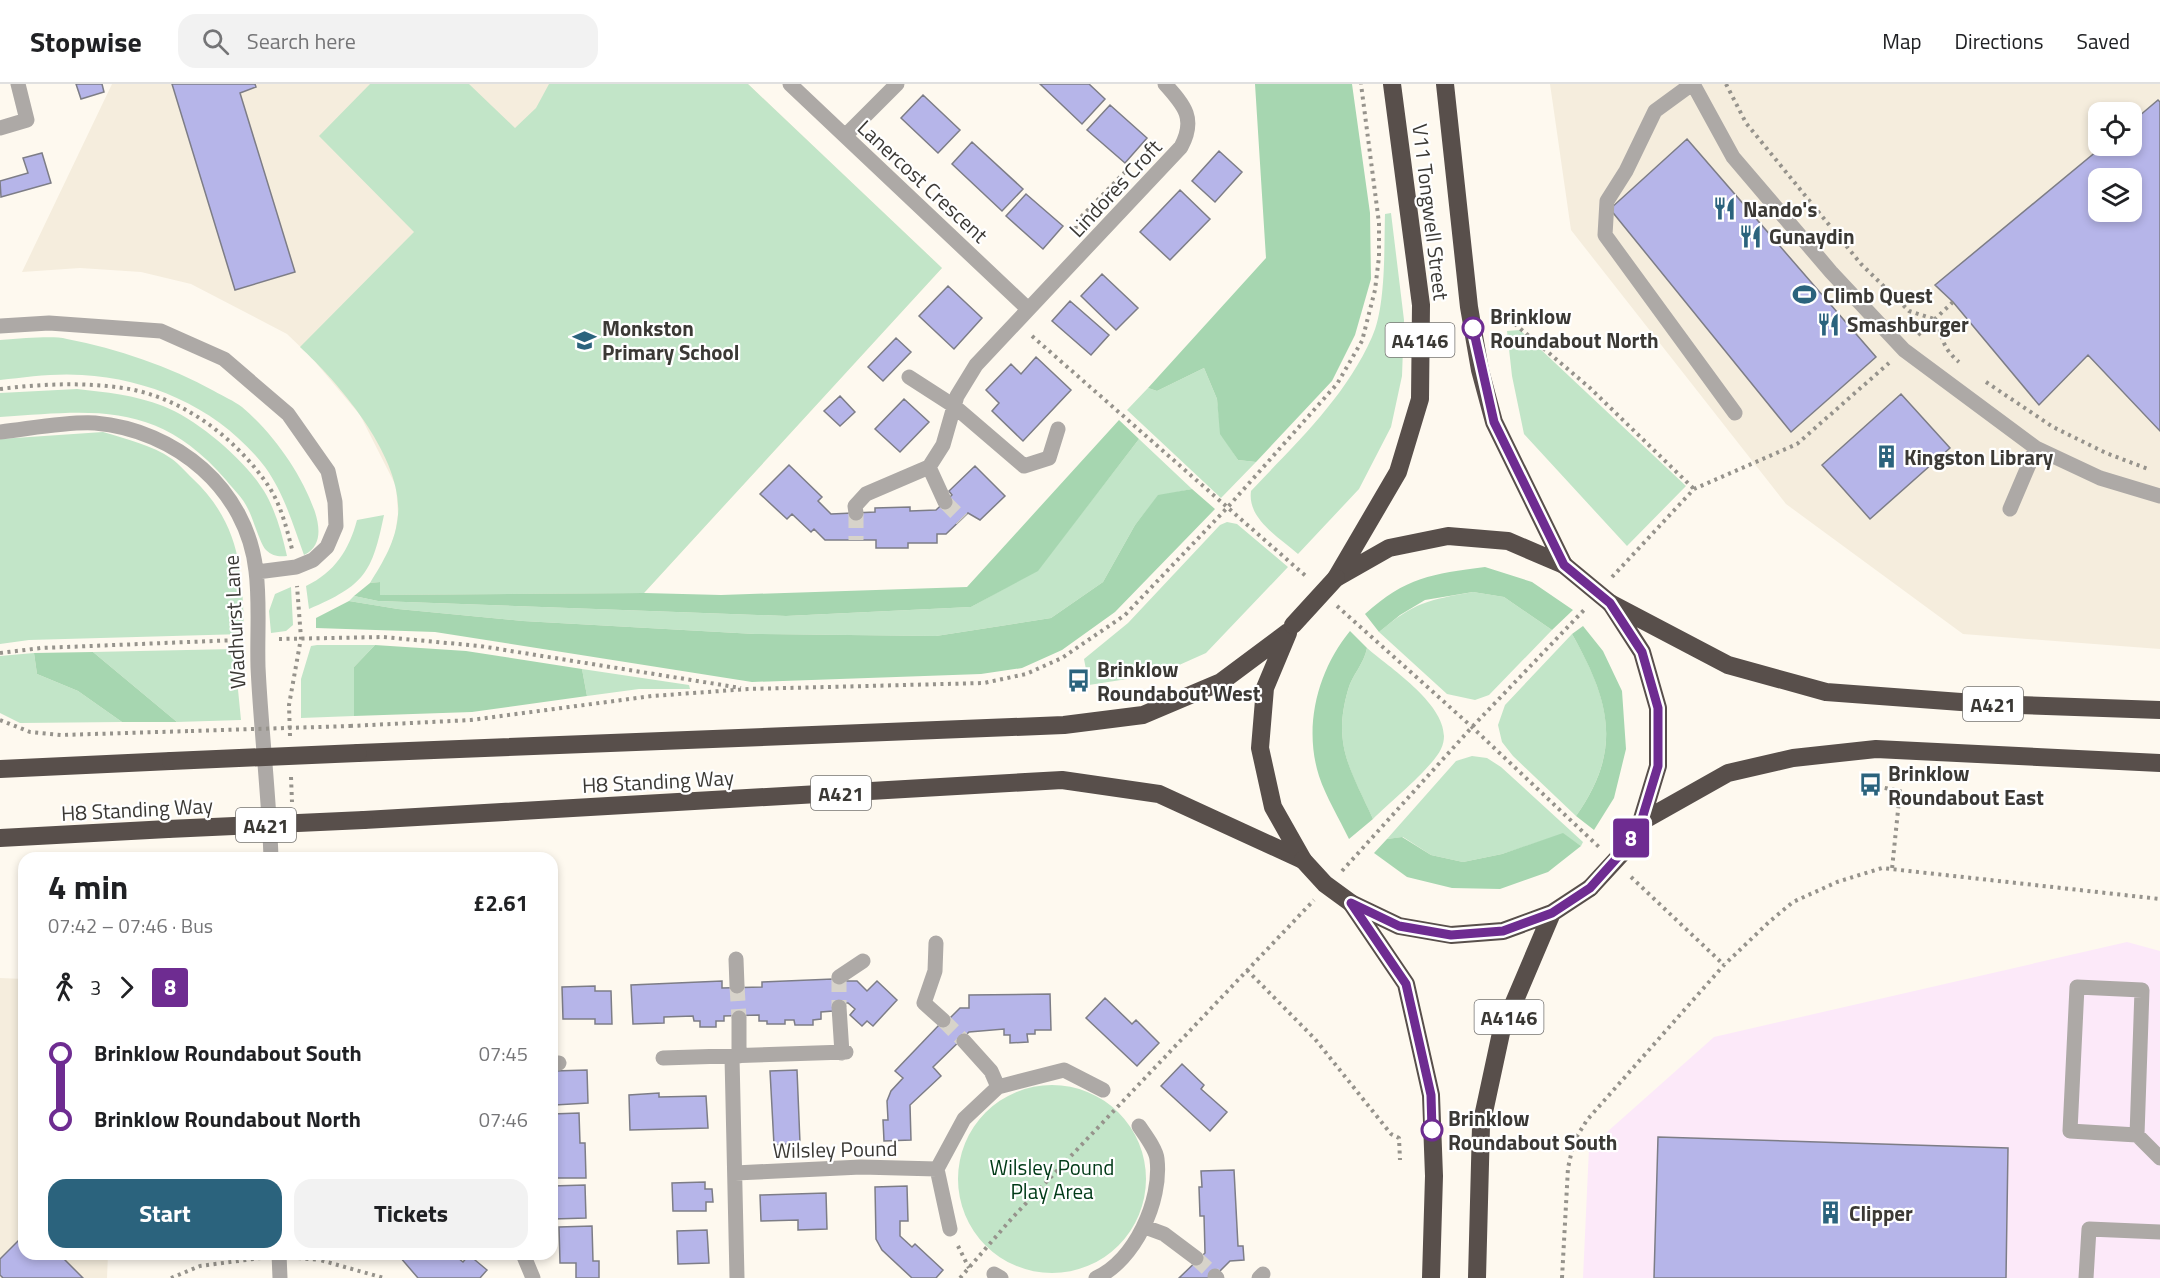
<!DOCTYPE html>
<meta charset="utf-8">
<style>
:root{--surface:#fff;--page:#f2f2f2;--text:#202124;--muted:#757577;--line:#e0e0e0;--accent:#2b637d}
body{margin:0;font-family:"Titillium Web",sans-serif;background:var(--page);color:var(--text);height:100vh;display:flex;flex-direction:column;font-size:22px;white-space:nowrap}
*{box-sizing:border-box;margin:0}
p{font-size:20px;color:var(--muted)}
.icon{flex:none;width:33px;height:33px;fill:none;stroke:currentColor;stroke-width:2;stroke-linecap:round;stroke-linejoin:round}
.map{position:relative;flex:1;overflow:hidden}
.sheet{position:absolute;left:18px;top:768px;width:540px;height:408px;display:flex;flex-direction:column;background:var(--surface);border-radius:18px;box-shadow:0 3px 9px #0003}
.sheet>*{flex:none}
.badge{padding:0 12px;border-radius:4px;font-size:21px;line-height:39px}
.buttons{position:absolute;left:2088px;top:18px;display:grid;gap:12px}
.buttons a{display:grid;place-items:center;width:54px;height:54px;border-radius:12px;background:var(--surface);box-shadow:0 3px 9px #0003;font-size:30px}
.map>.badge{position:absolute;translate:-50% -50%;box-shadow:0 0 0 3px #fff}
.legs{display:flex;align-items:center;gap:9px;height:66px;padding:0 30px;font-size:20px}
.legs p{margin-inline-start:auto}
.summary{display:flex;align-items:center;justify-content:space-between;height:102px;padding:0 30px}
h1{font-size:33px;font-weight:700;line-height:45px}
.action{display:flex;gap:12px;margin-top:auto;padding:12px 30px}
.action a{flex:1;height:69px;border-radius:18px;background:var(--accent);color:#fff;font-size:24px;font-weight:700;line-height:69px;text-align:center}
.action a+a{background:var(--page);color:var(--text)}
ul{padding:0 30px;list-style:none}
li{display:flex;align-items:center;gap:21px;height:66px;font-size:22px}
li i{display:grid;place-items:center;width:9px;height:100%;margin:0 8px;background:currentColor}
li i::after{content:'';width:15px;height:15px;margin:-8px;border:4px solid;border-radius:50%;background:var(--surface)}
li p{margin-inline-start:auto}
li:first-child i{background:linear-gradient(#0000 50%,currentColor 0)}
li:last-child i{background:linear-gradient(currentColor 50%,#0000 0)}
header{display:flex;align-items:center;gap:36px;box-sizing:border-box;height:84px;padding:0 30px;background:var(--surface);border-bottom:2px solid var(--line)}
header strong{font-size:28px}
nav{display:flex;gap:33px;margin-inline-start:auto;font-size:21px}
.search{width:420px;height:54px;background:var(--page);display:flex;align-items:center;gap:15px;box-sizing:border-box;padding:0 21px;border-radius:18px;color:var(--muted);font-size:22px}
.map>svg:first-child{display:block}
</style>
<header>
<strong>Stopwise</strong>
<div class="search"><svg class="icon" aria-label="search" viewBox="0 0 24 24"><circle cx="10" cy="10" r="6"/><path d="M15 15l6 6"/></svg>Search here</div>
<nav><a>Map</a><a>Directions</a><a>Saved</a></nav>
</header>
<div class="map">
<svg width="2160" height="1194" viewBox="0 0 2160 1194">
<rect width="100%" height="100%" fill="#fef9ef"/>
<path fill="#f5eddd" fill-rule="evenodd" d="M112 0H748L942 184 644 509 379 511 380 498 370 499 386 475 395 450 398 430 396 402 360 331 311 273 287 250 191 200 141 188 80 184 22 188Z
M1550 0H2160V565L1963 550 1786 420 1571 146ZM2098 28H2132V62H2098ZM2098 94H2132V128H2098Z
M0 894 24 895V1170H108L107 1194H0Z"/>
<path fill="#fce9f9" d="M2127 858 2160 867V1194H1583L1589 1064 1714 953Z"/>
<path fill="#c2e5c8" d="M370 0H469L515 44 536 24 549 0H748L942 184 644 509 379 511 380 498 370 499C383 478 396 457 398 431 403 374 340 300 300 263L414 148 319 52Z
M1391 129 1404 236 1402 292 1391 343 1359 405 1298 470C1279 453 1247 435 1251 407 1296 359 1345 314 1372 253 1386 223 1384 164 1385 130Z
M1520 246 1686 402 1627 462 1524 350 1512 292 1507 247Z
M26 254C39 254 54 252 67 255 118 265 169 282 214 307 223 312 234 317 242 323 273 349 302 390 315 428 320 444 322 462 304 471 293 441 284 409 265 383 221 326 153 295 82 291 55 289 27 293 0 296V256Z
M1204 284 1217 315 1221 350 1238 376 1256 378 1221 414 1127 326 1148 304 1157 307Z
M77 305C105 308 135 311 163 322 197 335 245 376 264 407 276 427 282 450 287 472 279 473 272 472 266 466 260 460 253 434 248 425 243 414 233 405 226 396 157 316 94 327 0 333V309Z
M103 348C126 355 152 361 172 375 179 380 186 388 192 394 240 439 243 487 244 550L29 556 0 560V355Z
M1139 355 1192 405 1158 412 1135 441 1103 498 1051 534 936 552 755 550 523 537 398 525 349 517 354 512 378 517 786 532 971 523 1038 486Z
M384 431C372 489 365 501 309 525L306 502C335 488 349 466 357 436Z
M1227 438 1237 440 1288 483 1206 569 1159 590 1089 601 1084 575 1128 539 1220 441Z
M291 503 293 541 286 547 271 549 269 527 275 510Z
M1473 508 1504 513 1552 546 1489 611 1475 616 1447 610 1379 548C1415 518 1428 516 1473 508Z
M1572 550C1610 616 1623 666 1576 732L1513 672 1502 658 1498 641 1505 621Z
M317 561H375L354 583V632L301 634V595L311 562Z
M1367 564C1391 585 1459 628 1441 665 1432 684 1390 718 1373 735 1351 687 1332 661 1348 606 1352 591 1364 580 1367 564Z
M234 565 241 636 177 638 93 568Z
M34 569 37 590 78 607 122 638 20 639 0 629V572Z
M582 585 689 601 690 605H639L587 612Z
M1472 672 1487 674 1501 683 1583 758 1581 762 1563 750 1502 770 1463 778 1431 771 1403 753 1387 755 1456 677Z
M958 1095a94 94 0 1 1 188 0a94 94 0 1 1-188 0Z"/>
<path fill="#a6d6b0" d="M1255 0H1352L1370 129 1371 195 1355 251 1332 297 1256 378 1238 376 1220 350 1217 315 1204 284 1157 307 1148 304 1266 174Z
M1119 336 1139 355 1038 487 971 523 786 532 378 517 354 512 370 499 380 498V511L644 509 721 511 967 503Z
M1192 405 1215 425 1115 528 1062 566 1022 584 981 590 752 598 435 548 316 544V534L349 517 398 525 523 537 755 550 936 552 1051 534 1103 498 1135 441 1158 411Z
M1485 483 1532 498 1573 526 1552 546 1504 513 1473 508 1425 516 1400 531 1379 548 1365 530C1406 493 1432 490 1485 483Z
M1583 542 1603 567 1622 607 1626 665 1614 714 1594 746 1576 732C1623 666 1610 617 1572 550Z
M1350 547 1367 564C1364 580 1352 591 1348 606 1332 661 1351 686 1373 735L1349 755C1339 734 1326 713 1319 692 1303 642 1318 586 1350 547Z
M375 561 466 567 582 585 587 612 472 628 354 632V583Z
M93 568 177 638H122L78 607 37 590 34 569Z
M1563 749 1581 762 1548 788 1500 805 1452 804 1407 793 1374 769 1387 755 1402 753 1431 771 1463 778 1502 770Z"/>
<path fill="#b6b5e9" stroke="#7d7d86" stroke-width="1.5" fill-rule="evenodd" d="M76 0H102L104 8 81 15Z
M172 0H255L256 3 240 9 295 188 235 206Z
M1040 0H1089L1105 15 1082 40Z
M923 11 960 46 938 69 901 34Z
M2158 16 2160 18V347L2088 271 2039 321 1953 218 1935 201 2103 62H2132V38ZM2098 94H2132V128H2098Z
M1110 21 1147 54 1125 79 1087 46Z
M1687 55 1876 273 1791 348 1610 125Z
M972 58 1023 105 1002 127 952 80Z
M1219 67 1242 88 1215 118 1192 97Z
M42 69 51 99 1 113 0 97 28 89 23 74Z
M1180 106 1210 135 1170 176 1140 148Z
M1026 110 1063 142 1043 165 1006 132Z
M1102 190 1138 224 1116 246 1081 212Z
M948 202 982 234 954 265 919 232Z
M1070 217 1109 251 1091 271 1052 237Z
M896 254 911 268 883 297 868 283Z
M1036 273 1071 306 1023 357 992 327 999 319 986 306 1011 280 1021 290Z
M1901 310 1950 364 1870 435 1822 381Z
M840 312 855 328 840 342 824 327Z
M904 315 929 338 900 368 875 345Z
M789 381 822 413 818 417 831 430 875 428V424L910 423V427L936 426 952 411 949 407 975 382 1005 412 980 436 968 429 946 450H937V459H908V464H876V456H825L814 445 811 448 792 430 787 435 760 410Z
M833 895 834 897H857L867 907 877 897 897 916 873 942 867 937 862 942 850 931 855 925 848 919H833V927L821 928V935L813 936V941H795L794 936H785V940H767V937H759V931L724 932V937H716V943H700V937H694L693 932 664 933V939L633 940 631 901 722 897V904L762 903V898Z
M552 900H554L555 932H552Z
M595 902V907H611L612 940H595V935H563L562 903Z
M1050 910 1051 946H1035V950H1027L1028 958 1010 959V951H1004V945L969 948 933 983 941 992 910 1021 911 1056 884 1057 883 1036H888L887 1017 891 1007 903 994 895 987 939 941 941 943 960 924H969V911Z
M1105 914 1132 940 1136 936 1159 959 1137 982 1086 934Z
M1182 980 1204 1001 1201 1005 1227 1028 1210 1047 1161 1002Z
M587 986 588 1019 555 1021 554 987Z
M797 986 800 1059 774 1061 770 987Z
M659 1009V1013L706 1012 708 1044 630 1046 629 1011Z
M579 1029 580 1059H585L586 1094H553L552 1030Z
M1658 1053 2008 1064 2006 1194H1654Z
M1234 1086 1238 1162H1243L1244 1176 1230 1177 1213 1194H1179L1205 1169 1204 1132H1200L1199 1103H1202L1201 1087Z
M705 1098V1105H712L713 1118H706V1127H673L672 1099Z
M585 1101 586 1134 553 1135 552 1102Z
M907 1102 908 1137H900V1152L912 1163 915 1160 943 1186 936 1194H912L882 1166 876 1155 875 1103Z
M826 1109 827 1145 798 1146V1136L761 1137 760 1111Z
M592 1142 593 1177H599V1194H576V1179H560L559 1143Z
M707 1146 709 1179 678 1180 677 1147Z
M24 1151V1170H59L83 1194H3L0 1191V1175Z
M400 1170H453L463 1178 469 1171 487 1186 480 1194H418L399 1172Z"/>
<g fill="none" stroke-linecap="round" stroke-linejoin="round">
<path stroke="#d7d3ca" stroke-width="15" stroke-dasharray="15 8" stroke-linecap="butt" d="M945 418 962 435
M856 429V456
M839 893V923
M737 902 739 934
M943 936 964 957
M1196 1174 1215 1192"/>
<path stroke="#96938c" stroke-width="4" stroke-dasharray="3 4.5" stroke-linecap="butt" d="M1726 0 1746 39 1861 180 1909 227 1934 235C1944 254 1941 263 1959 278
M1076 145 1075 139 1125 88H1130
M1509 235 1590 304 1694 405
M1918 251 1953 218
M1032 252 1308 494
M1986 298 2053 343 2106 369 2148 385
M0 305C41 300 82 298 123 304 180 312 233 352 265 397 280 417 286 442 292 465
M1612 493 1694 405 1797 360 1889 279
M1337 522 1472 643 1599 763
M279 555 383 553 480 562 741 604
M0 569 41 564 238 556
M0 636 30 648 61 651 191 647
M350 642 471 636 652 612 748 605 984 599 1026 590 1062 574 1125 531 1227 424 1337 300 1362 257 1375 206 1379 173V139L1361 0
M290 652 289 621 301 554 297 502
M291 693 292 718
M1870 701 1900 707 1892 785
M1342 787 1472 643 1584 526
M1631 793 1724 881
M1247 886 1315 955 1391 1050 1399 1054 1400 1076
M958 1162 969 1184
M320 1170V1176L384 1194
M298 1174 320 1176
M171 1194 200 1182 261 1174
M960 1194 1013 1133 1314 816
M1562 1194 1568 1084 1574 1057 1587 1036 1724 881 1769 838 1793 818 1837 798 1882 784 2160 815"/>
<path stroke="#ada9a6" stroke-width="15" d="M790 0 1028 225
M1692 0 1655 27 1626 87 1607 117 1605 151 1735 329
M1693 0 1733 73 1831 188 1904 266 2036 364 2100 394 2160 412
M0 44 27 36 18 0
M845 52 897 0
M0 242 49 239 161 247 224 275 288 330 328 387 335 418 336 442 327 463 313 476 296 483 257 488
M909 293 954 322 1024 382 1049 374 1058 345
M0 348C28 345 69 337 95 339 176 346 247 405 256 487 260 518 257 551 258 583 261 647 269 710 271 774
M929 383 945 418
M2010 425 2036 364
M856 429 855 422 866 410 929 383 943 361 957 312 976 281 1181 63C1196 35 1185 22 1165 0
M936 859 935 887 924 919 943 936
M736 875 737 902
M839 893 863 877
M839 923 842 969
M739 934V972
M964 957 991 987 998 1003
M732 973 737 1194
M663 974 846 968
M552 980 559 979
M2137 1051 2142 906 2077 903 2070 1047 2137 1051 2160 1074
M937 1085 950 1145
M735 1089 861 1083 937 1085 964 1035 998 1003 1064 986 1103 1006
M1145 1143 1164 1150 1196 1174
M279 1170 280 1194
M523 1170 533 1194
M994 1190 1001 1194
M1215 1192 1217 1194
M1096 1194C1135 1176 1162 1117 1157 1075 1156 1065 1145 1051 1139 1042
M1259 1194 1263 1190
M2086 1194 2089 1145 2160 1148"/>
<path stroke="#584f4b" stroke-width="18" d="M1445 0 1469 223 1480 286 1494 338 1564 481
M1338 493 1389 464 1448 452 1508 457 1564 481
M1336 494 1398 388 1420 315 1421 221 1392 0
M1610 519 1728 581 1826 608 1988 620 2160 626
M1611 520 1642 568 1658 624V682L1641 738 1625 766
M1288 549 1265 604 1260 664 1273 723 1303 776
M358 669 1064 641 1143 631 1221 598 1288 548
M0 685 171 677
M364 736 1062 696 1159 710 1303 776
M1641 738 1728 689 1793 674 1876 665 2160 679
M0 754 168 745
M1351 819 1406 900 1431 1011 1434 1092 1431 1194
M1353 820 1399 842 1451 851 1503 847 1552 829 1590 804
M1477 1194 1481 1042 1501 949 1552 829"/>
<path stroke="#96938c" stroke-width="4" stroke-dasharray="3 4.5" stroke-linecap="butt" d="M191 647 350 642"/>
<path stroke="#584f4b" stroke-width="18" d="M1564 481 1610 519
M1293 541 1336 494
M171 677 358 669
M168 745 364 736
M1303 776 1325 800 1351 819
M1590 804 1625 766"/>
</g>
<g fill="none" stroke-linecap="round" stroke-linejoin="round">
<defs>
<path id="line-1" d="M1432 1046 1431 1011 1406 900 1351 819 1399 842 1451 851 1503 847 1552 829 1590 804 1625 765 1641 738 1658 682V624L1642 568 1610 519 1564 481 1494 338 1473 244"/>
</defs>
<use href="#line-1" stroke="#fff" stroke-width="14"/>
<use href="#line-1" stroke="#6e2c91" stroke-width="9"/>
</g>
<defs>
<symbol id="restaurant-bare" viewBox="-9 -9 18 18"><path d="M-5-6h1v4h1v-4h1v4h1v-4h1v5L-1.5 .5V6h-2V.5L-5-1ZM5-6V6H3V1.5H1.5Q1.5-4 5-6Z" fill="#2b637d" stroke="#fff" stroke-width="2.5" paint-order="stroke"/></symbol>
<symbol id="stadium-bare" viewBox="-9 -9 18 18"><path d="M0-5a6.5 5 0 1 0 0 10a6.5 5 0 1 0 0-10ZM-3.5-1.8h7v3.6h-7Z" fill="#2b637d" stroke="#fff" stroke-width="2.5" paint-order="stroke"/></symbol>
<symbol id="school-bare" viewBox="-9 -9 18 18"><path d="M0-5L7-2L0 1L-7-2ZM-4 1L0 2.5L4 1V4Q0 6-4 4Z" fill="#2b637d" stroke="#fff" stroke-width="2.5" paint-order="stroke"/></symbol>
<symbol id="building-bare" viewBox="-9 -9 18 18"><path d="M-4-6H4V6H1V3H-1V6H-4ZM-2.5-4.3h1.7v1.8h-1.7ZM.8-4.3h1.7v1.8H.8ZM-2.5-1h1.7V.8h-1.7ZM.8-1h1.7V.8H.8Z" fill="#2b637d" stroke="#fff" stroke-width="2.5" paint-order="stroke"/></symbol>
<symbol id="bus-bare" viewBox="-9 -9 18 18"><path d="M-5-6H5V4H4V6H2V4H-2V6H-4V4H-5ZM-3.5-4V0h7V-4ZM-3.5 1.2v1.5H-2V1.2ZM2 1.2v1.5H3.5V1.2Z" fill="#2b637d" stroke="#fff" stroke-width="2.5" paint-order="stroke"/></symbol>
</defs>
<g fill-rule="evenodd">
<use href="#restaurant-bare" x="1708" y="108" width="33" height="33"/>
<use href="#restaurant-bare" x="1734" y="136" width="33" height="33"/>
<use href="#stadium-bare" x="1788" y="194" width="33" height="33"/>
<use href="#restaurant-bare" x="1812" y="224" width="33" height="33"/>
<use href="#school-bare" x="568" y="240" width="33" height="33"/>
<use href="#building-bare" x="1870" y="356" width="33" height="33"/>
<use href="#bus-bare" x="1062" y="580" width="33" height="33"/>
<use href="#bus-bare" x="1854" y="684" width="33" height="33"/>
<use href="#building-bare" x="1814" y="1112" width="33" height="33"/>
</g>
<g fill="#fff" stroke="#6e2c91" stroke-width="3">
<circle cx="1473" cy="244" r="10"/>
<circle cx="1432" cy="1046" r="10"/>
</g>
<g text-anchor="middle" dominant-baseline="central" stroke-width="4.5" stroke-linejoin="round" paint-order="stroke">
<g fill="#fff" stroke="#767472" stroke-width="1.5">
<rect x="1385.5" y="239" width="69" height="34" rx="4.5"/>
<rect x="1963" y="603" width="60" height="34" rx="4.5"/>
<rect x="811" y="692" width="60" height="34" rx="4.5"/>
<rect x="236" y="724" width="60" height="34" rx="4.5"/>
<rect x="1474.5" y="916" width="69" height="34" rx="4.5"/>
</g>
<g font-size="20" font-weight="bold" fill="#3b3935">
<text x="1420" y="256">A4146</text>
<text x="1993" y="620">A421</text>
<text x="841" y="709">A421</text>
<text x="266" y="741">A421</text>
<text x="1509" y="933">A4146</text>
</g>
<g font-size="21" fill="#3b3935" stroke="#fff">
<text transform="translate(923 97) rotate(43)">Lanercost Crescent</text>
<text transform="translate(1115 104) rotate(-47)">Lindores Croft</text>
<text transform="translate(1431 128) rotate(83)">V11 Tongwell Street</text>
<text transform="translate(234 538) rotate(-93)">Wadhurst Lane</text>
<text transform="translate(658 697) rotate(-3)">H8 Standing Way</text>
<text transform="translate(137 725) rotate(-3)">H8 Standing Way</text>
<text transform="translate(835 1065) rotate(-1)">Wilsley Pound</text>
</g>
<g font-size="21" font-weight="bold" fill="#3b3935" stroke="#fff" text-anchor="start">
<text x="1743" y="125">Nando's</text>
<text x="1769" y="152">Gunaydin</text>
<text x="1823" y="211">Climb Quest</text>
<text x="1847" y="240">Smashburger</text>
<text x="602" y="244">Monkston<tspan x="602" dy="24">Primary School</tspan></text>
<text x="1904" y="373">Kingston Library</text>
<text x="1097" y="585">Brinklow<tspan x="1097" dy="24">Roundabout West</tspan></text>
<text x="1888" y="689">Brinklow<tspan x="1888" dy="24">Roundabout East</tspan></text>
<text x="1849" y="1129">Clipper</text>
</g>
<g font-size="21" font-weight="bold" fill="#3b3935" stroke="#fff" text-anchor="start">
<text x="1490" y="232">Brinklow<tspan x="1490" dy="24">Roundabout North</tspan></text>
<text x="1448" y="1034">Brinklow<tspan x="1448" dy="24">Roundabout South</tspan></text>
</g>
<g font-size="21" fill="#013a17" stroke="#fff">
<text x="1052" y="1083">Wilsley Pound<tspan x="1052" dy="24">Play Area</tspan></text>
</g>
</g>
</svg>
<div class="buttons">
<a><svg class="icon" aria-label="locate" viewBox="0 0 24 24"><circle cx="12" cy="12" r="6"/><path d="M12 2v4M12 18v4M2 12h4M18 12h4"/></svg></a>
<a><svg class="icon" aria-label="layers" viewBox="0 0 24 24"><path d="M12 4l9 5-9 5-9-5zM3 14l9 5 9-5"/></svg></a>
</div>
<b class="badge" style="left:1631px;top:754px;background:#6e2c91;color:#fff">8</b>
<section class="sheet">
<div class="summary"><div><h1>4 min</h1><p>07:42 – 07:46 · Bus</p></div><b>£2.61</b></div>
<div class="legs"><svg class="icon" aria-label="walk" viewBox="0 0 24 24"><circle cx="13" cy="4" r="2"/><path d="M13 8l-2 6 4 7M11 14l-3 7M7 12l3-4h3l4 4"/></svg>3<svg class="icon" aria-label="forward" viewBox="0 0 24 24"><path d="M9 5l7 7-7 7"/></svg><b class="badge" style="background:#6e2c91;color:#fff">8</b></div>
<ul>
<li><i style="color:#6e2c91"></i><b>Brinklow Roundabout South</b><p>07:45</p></li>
<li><i style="color:#6e2c91"></i><b>Brinklow Roundabout North</b><p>07:46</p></li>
</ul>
<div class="action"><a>Start</a><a>Tickets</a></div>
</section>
</div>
